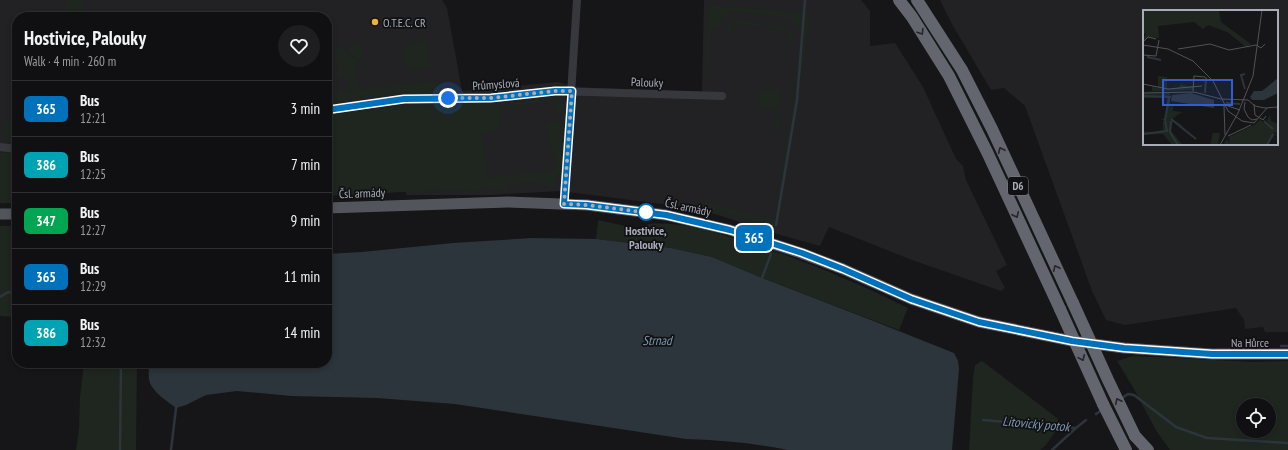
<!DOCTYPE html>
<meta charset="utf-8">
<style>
:root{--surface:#101012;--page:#1e1e20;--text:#f1f3f6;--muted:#9c9d9f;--line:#303032}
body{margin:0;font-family:"PT Sans Narrow",sans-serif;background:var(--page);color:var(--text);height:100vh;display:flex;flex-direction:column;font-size:15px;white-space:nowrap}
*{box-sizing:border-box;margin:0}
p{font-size:13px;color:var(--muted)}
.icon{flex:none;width:22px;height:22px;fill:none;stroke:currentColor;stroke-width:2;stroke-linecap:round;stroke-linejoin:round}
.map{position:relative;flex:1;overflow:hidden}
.panel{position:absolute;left:12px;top:12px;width:320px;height:356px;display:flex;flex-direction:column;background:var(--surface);border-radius:16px;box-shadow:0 2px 6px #0003,0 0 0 1px var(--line)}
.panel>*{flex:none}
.badge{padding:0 8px;border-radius:6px;font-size:14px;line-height:26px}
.buttons{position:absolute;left:1236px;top:398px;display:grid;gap:8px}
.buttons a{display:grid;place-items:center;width:40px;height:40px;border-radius:50%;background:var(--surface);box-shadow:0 2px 6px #0003,0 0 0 1px var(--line);font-size:20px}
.you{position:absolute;width:20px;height:20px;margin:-10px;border:3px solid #fff;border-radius:50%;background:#1a73e8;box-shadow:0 0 0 6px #1a73e833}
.map>.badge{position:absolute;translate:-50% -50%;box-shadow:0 0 0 2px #fff}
.round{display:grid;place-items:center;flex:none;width:42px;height:42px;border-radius:21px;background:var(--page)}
.headline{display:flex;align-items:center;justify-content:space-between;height:68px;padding:0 12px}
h1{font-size:19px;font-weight:700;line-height:30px}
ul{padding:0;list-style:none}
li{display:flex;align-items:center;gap:12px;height:56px;padding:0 12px;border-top:1px solid var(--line)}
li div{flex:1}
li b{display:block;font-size:15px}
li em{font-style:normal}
li .badge{min-width:44px;font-weight:700;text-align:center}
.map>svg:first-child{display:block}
</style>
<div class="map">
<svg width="1288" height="450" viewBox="0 0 1288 450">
<rect width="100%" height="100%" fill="#161618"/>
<path fill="#222225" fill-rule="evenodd" d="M0 0H442L447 8 462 91 558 82 575 87 702 92 704 0H861L870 11V46L895 43 923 87 956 159 963 166 966 180 1007 265 996 271 1005 288 1001 291 912 260 829 227 820 246 770 232 718 215 685 207 560 191 492 195H406L401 104 327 115V17H17V153L0 152Z
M940 0H1288V332H1265L1263 327 1245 329 1244 320 1236 308 1125 325 1106 320 1092 291 1025 106 1004 88 991 90 953 26ZM1144 11H1277V144H1144Z"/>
<path fill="#1e261f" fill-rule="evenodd" d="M66 0H84L85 17H66Z
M709 5 810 13 804 61 797 92 787 157 777 228 719 212 702 209 703 202 775 220 800 55 802 38 801 32 795 22 787 18 737 11C726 14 721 19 718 29H712L707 79 712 80V82L705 81Z
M736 20 759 23 762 24V27L734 24 726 83H719H725L732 31 726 30 729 24Z
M770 25C781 22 792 28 793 39H788L777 120 782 122 781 129 779 131H774L777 110 758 107 760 89 780 91 788 31 768 28Z
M426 40 430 67C420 68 410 72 403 64L404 62 403 51 407 45Z
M361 44 364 63 349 52V46Z
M346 47 347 54H349L361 64 362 66 355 68 359 90 433 80 439 83V90L435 94 408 95V92L327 104V95L350 91 348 80C335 79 337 59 335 48Z
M558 97C564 100 564 104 564 110H566L564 112 556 114 554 100 515 106 516 112 510 109 509 103Z
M401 104V106L498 104 500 107 502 126 498 127V131L482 133 488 178 538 171 539 173 556 171 554 153H551L547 123 557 122 562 123 565 129 561 175H558L556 186 547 187 536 182 507 184V190H493V188H481V191L441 190 327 196V115Z
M15 117 17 123V143L9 142C0 132 2 121 15 117Z
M0 152 17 153V203H0Z
M598 220 644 230 648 224C682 221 715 232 747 242 803 260 856 282 908 308L899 330 762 278 712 257 671 248 596 239Z
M0 226H17V317L0 316Z
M1133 356 1252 362 1288 361V450H1170L1157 432 1134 389 1117 361ZM1243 405H1269V431H1243Z
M982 361 1057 418 1060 425 1046 445 1040 450H969L973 378 975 365Z
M84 363H137L136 450H76L79 429 80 397Z"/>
<path fill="#2c353c" d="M532 238 596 239 671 248 712 257 762 278 871 320 954 353 958 361 959 369 952 450H788C754 443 720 440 686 439L455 404 377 398 292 396 237 391 206 395 186 405 176 408C168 402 154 393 150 383 148 377 149 369 149 363H327V254L362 252 453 243Z"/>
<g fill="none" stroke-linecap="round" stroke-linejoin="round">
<path stroke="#2c353c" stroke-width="2.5" d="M776 225 797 100 805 0
M762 278 771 254
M0 297 8 292 17 293
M1281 346H1288
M1122 398 1128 394 1134 395 1176 427 1207 438 1288 443
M1096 414 1102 410
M983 420 1076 428 1086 420
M120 450 121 363
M171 450 176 408 178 405
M1052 450 1076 428"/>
<path stroke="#37383d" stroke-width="8" d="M327 110 404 99 491 98 555 91 722 96
M0 147 17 149
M564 204 577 0"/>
<path stroke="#53555c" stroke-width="11" d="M327 208 508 202 587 205 666 215 730 230 801 253 843 269 911 299 979 322 1072 341 1124 348 1212 354H1288
M0 214H17"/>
<path stroke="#63666e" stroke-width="12" d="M899 0 912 17 949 76 988 154 1060 309
M917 0 962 70 992 129 1073 303
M1103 404 1126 450
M1135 436 1148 450"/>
<path stroke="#63666e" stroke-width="12" d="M1073 303 1108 380 1135 436
M1060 309 1103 404"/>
</g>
<defs><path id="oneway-chevron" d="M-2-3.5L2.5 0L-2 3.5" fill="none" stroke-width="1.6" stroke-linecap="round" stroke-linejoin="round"/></defs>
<g stroke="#26262a">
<use href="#oneway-chevron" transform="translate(921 32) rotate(58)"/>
<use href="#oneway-chevron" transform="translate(1001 150) rotate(-115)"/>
<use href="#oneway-chevron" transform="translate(1016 215) rotate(65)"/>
<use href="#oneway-chevron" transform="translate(1056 268) rotate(-115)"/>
<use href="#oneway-chevron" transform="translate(1082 358) rotate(66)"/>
<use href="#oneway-chevron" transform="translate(1118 401) rotate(-116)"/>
</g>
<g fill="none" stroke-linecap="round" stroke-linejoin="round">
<defs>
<path id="line" d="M327 110 404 99 491 98 555 91H572L564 204 587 205 666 215 730 230 802 253 843 269 911 299 979 322 1072 341 1124 348 1212 354H1288"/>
</defs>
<use href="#line" stroke="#fff" stroke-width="9"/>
<use href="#line" stroke="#0072bc" stroke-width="6"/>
<path stroke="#a8adb8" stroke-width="4" stroke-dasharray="0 7.2" d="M448 98H491L555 91H572L564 204 587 205 650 213 646 212"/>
</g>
<circle fill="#f2b134" stroke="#111113" stroke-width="1.5" cx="375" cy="22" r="4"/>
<circle fill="#fff" stroke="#0072bc" stroke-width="2" cx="646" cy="212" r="8"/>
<g text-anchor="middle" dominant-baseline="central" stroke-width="3.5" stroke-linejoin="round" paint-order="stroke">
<rect fill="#111113" stroke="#7b7e86" stroke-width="1" x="1008" y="177" width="20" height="18" rx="3"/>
<g font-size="11" font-weight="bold" fill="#a8adb8">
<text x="1018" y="186">D6</text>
</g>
<g font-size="12" fill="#a8adb8" stroke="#111113" text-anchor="start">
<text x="383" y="22">O.T.E.C. CR</text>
</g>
<g font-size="12" fill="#a8adb8" stroke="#111113">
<text transform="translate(647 82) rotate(2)">Palouky</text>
<text transform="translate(496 84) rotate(-4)">Průmyslová</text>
<text transform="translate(362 193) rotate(-2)">Čsl. armády</text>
<text transform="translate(688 207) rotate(12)">Čsl. armády</text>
<text x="1250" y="342">Na Hůrce</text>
</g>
<g font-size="12" font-weight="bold" fill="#a8adb8" stroke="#111113">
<text x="646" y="230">Hostivice,<tspan x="646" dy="14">Palouky</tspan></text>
</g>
<g font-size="13" font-style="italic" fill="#7f9bb3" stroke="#111113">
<text x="657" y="340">Strnad</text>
<text transform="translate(1036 424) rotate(5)">Litovický potok</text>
</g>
</g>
<g transform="translate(1143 10)">
<rect width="135" height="135" fill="#161618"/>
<path d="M0 0H76L78 12 108 34 103 37 84 22 65 15 60 19 51 12 15 16 16 28 6 27 0 31 3 23 0 24ZM15 66 24 67V79L35 78 39 73V75H43L42 76H50V80L0 82 9 81V76L15 78ZM0 83H27V98L30 93V101L39 102 29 109 36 113 42 118 29 111 17 110 22 108 24 88H0ZM127 104 128 111 135 114V124L130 122 135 127 131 125 130 127 135 131 129 128 126 133 129 135H80L84 129 87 134 86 127 111 115 117 110 130 118 124 111ZM20 111 25 110 30 112 28 121 40 135H29L20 124 0 125 2 121 9 123 20 120ZM70 123H77L75 135H67Z" fill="#1e261f"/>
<path d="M135 68V83L121 90H109L107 87 111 81H119ZM48 83 71 90V98L28 91 29 85Z" fill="#2c353c"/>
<path fill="none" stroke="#2c353c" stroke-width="2" d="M7 47H4L18 50M102 64 98 65 102 79M62 83 63 67M0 86 28 87M83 93 97 94M28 109 53 129M22 110 26 88M28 111 27 122 35 135M121 111 130 119M0 124 24 121 22 110M124 135 130 124"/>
<path fill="none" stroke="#505258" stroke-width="1" d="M0 32 5 27 13 29M0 35 25 39 50 51 70 71 85 101 99 111 111 113 124 98M35 39 67 34 86 40 113 35 118 38 122 34M0 45 13 46 16 30M0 74 25 79 59 76M50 81 51 66 62 67M0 83 51 82 78 89 105 90 112 96 122 98 135 97M102 92 101 99 105 107 109 110 114 109M111 94 112 105 120 110 123 106M82 95 97 100M81 96 82 125M85 126 108 115M77 135 95 103 110 66 119 0"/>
<path fill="#325cd3" fill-opacity="0.15" stroke="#325cd3" stroke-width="2" d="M20 70H89V95H20Z"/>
<rect width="135" height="135" fill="none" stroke="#a8adb8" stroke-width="2"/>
</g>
</svg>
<div class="buttons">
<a><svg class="icon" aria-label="locate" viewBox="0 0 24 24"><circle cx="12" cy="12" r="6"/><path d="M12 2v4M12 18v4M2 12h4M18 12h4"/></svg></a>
</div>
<div class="you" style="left:448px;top:98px"></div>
<b class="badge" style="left:754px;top:238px;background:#0072bc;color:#fff">365</b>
<section class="panel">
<div class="headline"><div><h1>Hostivice, Palouky</h1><p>Walk · 4 min · 260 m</p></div><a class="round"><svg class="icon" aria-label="heart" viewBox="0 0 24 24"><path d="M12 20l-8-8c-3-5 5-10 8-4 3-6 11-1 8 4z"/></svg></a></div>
<ul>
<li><span class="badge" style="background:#0072bc;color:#fff">365</span><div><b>Bus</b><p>12:21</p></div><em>3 min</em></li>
<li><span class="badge" style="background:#00a3b4;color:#fff">386</span><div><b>Bus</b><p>12:25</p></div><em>7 min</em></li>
<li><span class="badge" style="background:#00a651;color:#fff">347</span><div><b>Bus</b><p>12:27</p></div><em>9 min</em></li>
<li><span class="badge" style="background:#0072bc;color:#fff">365</span><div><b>Bus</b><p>12:29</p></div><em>11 min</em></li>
<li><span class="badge" style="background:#00a3b4;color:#fff">386</span><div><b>Bus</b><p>12:32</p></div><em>14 min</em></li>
</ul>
</section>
</div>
